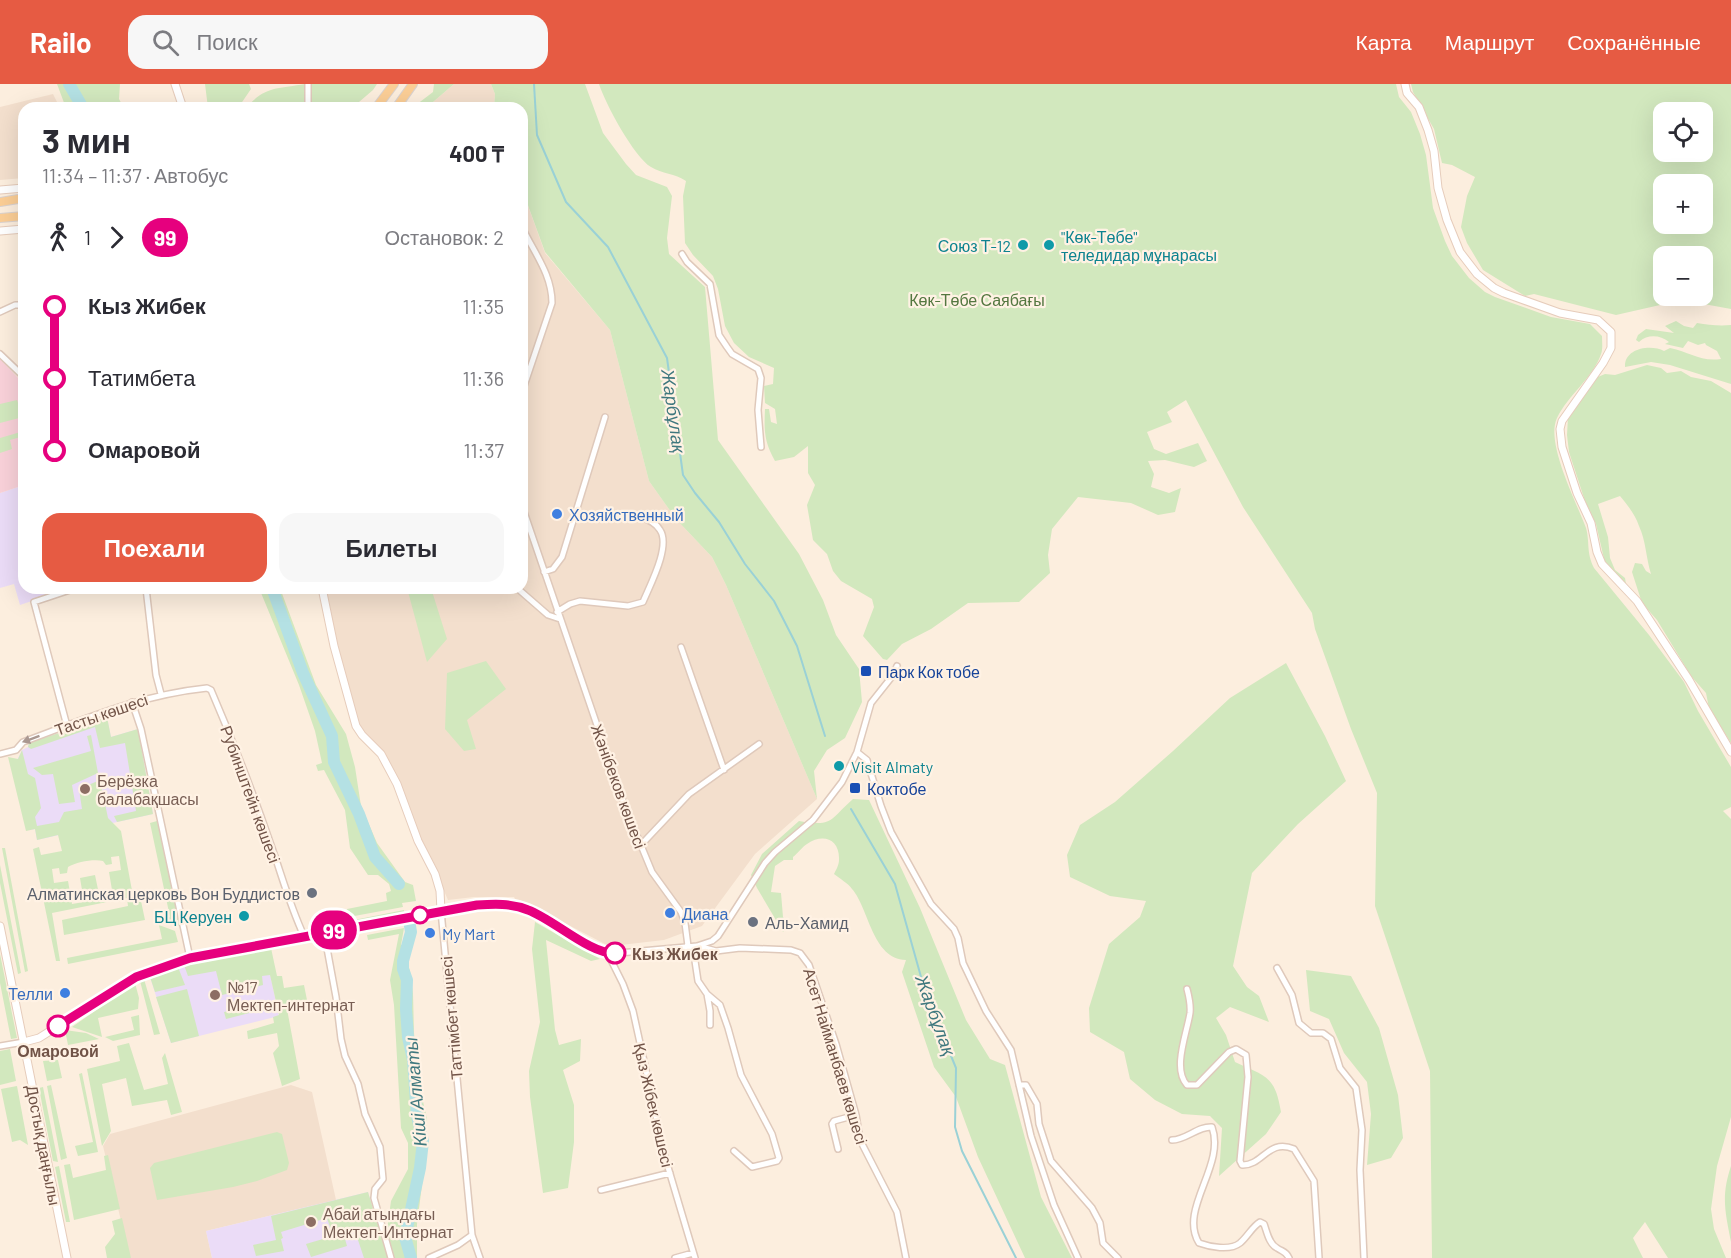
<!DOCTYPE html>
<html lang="ru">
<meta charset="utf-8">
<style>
:root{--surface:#fff;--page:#f7f7f7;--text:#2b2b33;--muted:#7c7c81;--accent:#e65b43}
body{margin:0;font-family:Barlow,sans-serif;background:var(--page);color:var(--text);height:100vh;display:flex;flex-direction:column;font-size:22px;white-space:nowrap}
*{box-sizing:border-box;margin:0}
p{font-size:20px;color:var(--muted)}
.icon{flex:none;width:33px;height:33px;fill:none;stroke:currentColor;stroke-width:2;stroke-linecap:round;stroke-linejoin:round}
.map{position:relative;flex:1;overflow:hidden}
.details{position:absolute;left:18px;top:18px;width:510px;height:492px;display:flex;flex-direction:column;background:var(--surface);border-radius:18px;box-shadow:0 6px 24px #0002}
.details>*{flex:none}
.badge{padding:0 12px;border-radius:20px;font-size:21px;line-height:39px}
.buttons{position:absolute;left:1653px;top:18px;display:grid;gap:12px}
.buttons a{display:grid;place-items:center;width:60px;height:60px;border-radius:12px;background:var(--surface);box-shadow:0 6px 24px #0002;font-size:30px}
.map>.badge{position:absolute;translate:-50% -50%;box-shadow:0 0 0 3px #fff}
.legs{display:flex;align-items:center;gap:9px;height:66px;padding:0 24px;font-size:20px}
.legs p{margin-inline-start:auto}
.overview{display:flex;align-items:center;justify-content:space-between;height:102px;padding:0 24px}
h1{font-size:33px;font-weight:700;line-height:45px}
.cta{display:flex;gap:12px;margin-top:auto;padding:12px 24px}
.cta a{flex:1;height:69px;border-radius:18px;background:var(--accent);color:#fff;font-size:24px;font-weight:700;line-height:69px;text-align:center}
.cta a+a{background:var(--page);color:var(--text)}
ul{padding:0 24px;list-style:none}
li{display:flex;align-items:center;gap:21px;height:72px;font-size:22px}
li i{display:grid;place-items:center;width:9px;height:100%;margin:0 8px;background:currentColor}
li i::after{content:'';width:15px;height:15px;margin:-8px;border:4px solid;border-radius:50%;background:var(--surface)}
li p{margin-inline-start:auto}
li:first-child i{background:linear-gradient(#0000 50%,currentColor 0)}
li:last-child i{background:linear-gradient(currentColor 50%,#0000 0)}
header{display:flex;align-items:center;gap:36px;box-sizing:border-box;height:84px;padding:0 30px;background:var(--accent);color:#fff}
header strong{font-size:28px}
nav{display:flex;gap:33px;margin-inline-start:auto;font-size:21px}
.search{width:420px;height:54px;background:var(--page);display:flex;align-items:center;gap:15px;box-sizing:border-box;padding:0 21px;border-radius:18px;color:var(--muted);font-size:22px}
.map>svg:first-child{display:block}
</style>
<header>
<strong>Railo</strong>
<div class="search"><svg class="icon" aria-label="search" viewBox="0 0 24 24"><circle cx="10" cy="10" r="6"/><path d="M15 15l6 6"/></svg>Поиск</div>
<nav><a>Карта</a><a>Маршрут</a><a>Сохранённые</a></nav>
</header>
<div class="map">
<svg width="1731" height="1174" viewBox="0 0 1731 1174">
<rect width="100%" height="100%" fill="#fceede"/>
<path fill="#f3dfcd" d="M454 0H491L495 10 494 24H426Z
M53 10 60 24H24V94L0 96V23Z
M522 105 545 169 610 246 649 397 676 435 712 473 726 501 817 715 755 770 702 842 664 856 612 862 605 860 528 820 516 817 514 813H474L448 816 397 700 353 634 323 504H522Z
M291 1001 312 1008 336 1116 206 1147 212 1174H130L103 1062 110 1050Z"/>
<path fill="#ebdcf7" d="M24 401V504H70L20 521 14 500 0 504V409Z
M107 633 111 653 138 645 153 730 37 756 35 745 30 746 15 680 22 666 28 663 29 659Z
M191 879 270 890 279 932 171 959 150 893Z
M368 1108 388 1174H212L206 1147Z"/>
<path fill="#f9d1d9" d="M0 275 24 300V401L0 409Z"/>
<path fill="#d2e8be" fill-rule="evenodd" d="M57 0H120L119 15 124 24H66Z
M205 0H249L251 5 238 24H208Z
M305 0 306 24H246C265 2 277 5 305 0Z
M308 0H377L373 6 352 24H308Z
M434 0H454L426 24H412L433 8Z
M491 0H585L603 49 626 80 636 91 667 103 672 112 667 154 669 170 705 203 718 356 799 470 823 516 836 551 859 585 862 618 845 654 827 666 814 687 817 715 726 501 712 473 676 435 649 397 610 246 545 168 522 105V24H494L495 10Z
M599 0H1396L1399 13 1411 28 1420 50 1426 71 1433 124 1445 157 1452 172 1469 194 1485 208 1495 213 1551 233 1590 240 1602 252C1602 258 1603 265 1601 270 1593 294 1568 311 1557 334 1545 359 1577 419 1586 444 1590 458 1586 468 1594 484L1649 551 1684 598 1698 627 1731 683V723L1723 727 1731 735V1033L1717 1082 1711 1125 1714 1145 1726 1174H1668L1645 1138 1633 1154 1643 1174H1432L1430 987 1375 822 1377 709 1351 645 1315 545 1312 529 1243 423 1186 316 1167 328 1172 338 1147 348 1154 365 1166 370 1198 359 1207 377 1194 383 1165 376 1148 377 1154 390 1151 403 1169 409 1181 404 1175 428 1158 431 1131 419 1078 413 1052 445 1048 471 1050 489 1019 518 968 519 931 545 902 560 887 576 883 575 863 552 874 523 872 515 841 497 833 487 827 470 813 456 807 421 815 401 808 389V362L794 373 775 377C764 358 764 346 765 325H769L771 338 777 340 775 325 765 319 764 302 773 300 774 284 749 273 734 259 725 242 718 205 713 192 693 171 685 159 683 112 686 97C675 89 662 90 651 83 634 73 605 19 599 0Z
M1411 0H1731V225L1682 216 1616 231 1534 210 1525 212 1483 186 1467 159 1461 143 1467 112 1475 93 1452 81 1442 79 1434 45 1413 8ZM1664 28H1702V68H1664ZM1664 100H1702V140H1664ZM1664 172H1702V212H1664Z
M1676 237 1684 242 1693 244 1697 239C1708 241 1720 242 1731 241V300L1670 281 1651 278 1625 283C1624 264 1651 260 1664 267L1670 264C1690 268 1700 278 1721 275L1717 267 1706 261 1705 259 1698 261 1688 257 1683 264 1665 260 1669 258C1660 251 1648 250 1639 258L1636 256 1638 251 1646 245 1674 249 1665 242Z
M1647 281 1661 284 1667 289 1681 287 1691 293 1711 297 1731 309V659L1709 624 1706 609 1691 592 1657 536 1642 519 1632 488 1635 479 1642 480 1646 487 1651 490C1646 474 1646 457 1639 442 1635 430 1628 422 1620 412L1598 420 1608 453 1610 474 1615 486 1625 494 1627 506 1605 479 1596 440 1585 417 1569 368 1567 351 1568 333 1593 295 1605 290 1615 291Z
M17 316 23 333 0 339V320Z
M24 347V352L10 356 12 365 0 369V354Z
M259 504H280L316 601 346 650 355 683 361 722 377 759 405 798 413 801 416 817 402 819 403 823 349 833 347 825 387 817 386 809 391 807 389 800 378 791H368L350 764 345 726 324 686 318 687 316 681 322 679 315 647 299 601Z
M407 504H431L447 555 427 578Z
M486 577 506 605 467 636 476 665 464 667 445 645 447 589Z
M1286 579 1325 652 1346 697 1298 740 1252 789 1233 882 1247 903 1259 912 1269 938 1230 923 1216 934 1226 951 1235 978C1267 993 1275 992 1281 1028L1266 1050 1219 1092 1222 1044 1210 1032 1182 1030 1155 1016 1130 995 1124 968 1090 948 1089 924 1109 860 1140 833 1146 817 1110 812 1070 793 1067 771 1080 741 1115 718 1173 667 1230 614Z
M107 633 111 653 138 645 153 730 117 738 114 732 136 727 125 659 100 664 95 643 31 665 28 663 29 659Z
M91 651 98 689 72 701 75 718 59 720 53 690 42 691 33 684 91 667 87 652Z
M22 666 28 690 35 694 41 724 35 733 37 742 59 738 64 728 82 725 79 705 100 696 108 734 121 747 133 812 141 817 145 836 64 851 62 836 128 822 127 814 52 829 60 877H56L33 765 39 763 41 771 62 767 58 751 37 756 35 745 26 747 8 673 18 675ZM119 772 121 786 109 788 113 812 100 815 95 791 80 794 84 818 72 820 68 797 54 799 52 785 59 784 60 790 67 789 68 783C77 778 93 775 103 777L106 781 112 780 111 773Z
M853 715 869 716 920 824 966 936 990 975 1005 981 1041 1113 1072 1174H1025L978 1073 956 1013 934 983 902 888 906 876C872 875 869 824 852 805 848 799 840 795 834 790 836 786 839 781 839 776 840 755 823 749 807 760 802 763 798 769 793 773V776H784L775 782 771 808 781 809 783 833 789 842 783 848 757 804 751 791 762 770 799 737C834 743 829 736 853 715Z
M157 737 180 842 159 836 170 833 150 739Z
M2 764H5L28 887 25 888Z
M0 781 21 889 18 890 0 799Z
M404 826V829L314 848V844Z
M535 838 600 875 591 877 546 856 555 946 559 961 581 955 580 977 563 986 574 1021V1058L568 1104 543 1109 530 1013 529 987 540 938 532 865Z
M159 841 175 847 178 858 68 880 67 874 162 855Z
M404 844 401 861 411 860 406 875 410 887 413 910 414 949 419 1001 427 1034 426 1070 417 1140V1174H394L387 1146 391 1117 408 1085V1059L401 1044 394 921 390 896 399 850 368 856 367 851Z
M271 864 277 892H282L284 904 304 901 308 921 287 925 300 995 282 1002 273 969 279 962 277 949 248 955 247 947 274 939 273 933 279 931 270 891 262 892 263 901 222 911 216 887 188 892 184 881Z
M0 870 17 954 11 955 0 899Z
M178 883 185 901 155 908 150 893Z
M1306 886 1351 892 1379 944 1398 1011 1403 1054 1391 1074 1367 1081 1371 1030 1367 998 1344 969 1329 935 1310 927Z
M144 895 160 950 154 951 140 897Z
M135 899 139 914 138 925 98 934 102 953 72 943Z
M187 905 199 952 171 959 156 913Z
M267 918 269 924 226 935 224 928Z
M139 931 140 951 113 957 105 953 134 946 131 933Z
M65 946 86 949 99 955 68 961Z
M129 959 144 1006 168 1000 162 974 165 969 182 1028 171 1031 167 1016 132 1022 126 994 102 1000 111 1047 102 1062 87 985 120 977 117 962Z
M10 965 16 997 0 1001V967Z
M58 976 62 994 47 997 43 977Z
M82 989 98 1068 78 1072 75 1062 93 1058 79 990Z
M51 1001 67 1074 61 1076 47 1002Z
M17 1002 28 1061 20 1056 12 1058 1 1005Z
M43 1003 58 1078 53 1077 39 1004Z
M277 1048 282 1050 289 1079 287 1086 257 1097 233 1103 157 1116 150 1084 154 1079Z
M108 1071 120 1125 74 1136 64 1081 70 1080 73 1094 106 1086 104 1072Z
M59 1082 70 1138H66L55 1083Z
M1731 1082V1158C1725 1127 1721 1112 1731 1082Z
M368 1108 388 1174H364L354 1144 343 1148 347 1162 311 1173 306 1160 333 1152 327 1134 281 1148 283 1154 281 1155 284 1167 256 1172 253 1161 276 1156 271 1132Z
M122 1134 131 1174H107L105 1163 115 1150 112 1137Z"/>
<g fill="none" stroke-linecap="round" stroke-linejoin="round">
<path stroke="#9ad1d6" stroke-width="2" d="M534 0 537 51 566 118 608 163 667 274 683 391 695 409 719 438 745 480 774 517 797 562 825 652
M851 725 895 800 923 900 935 922 940 945 956 984 955 1043 962 1067 1016 1174"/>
<path stroke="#b4e1e4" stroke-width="12" d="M69 0 83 24
M272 504 303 589 332 652 334 678 359 730 375 773 399 800
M410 842 411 848 403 877V885L407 896 406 925 408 953 413 976 417 1032 423 1057 420 1084 405 1153 411 1174"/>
<defs>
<path id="street" d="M308 0V24
M522 143C534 169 552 190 552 219L522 308
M682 170 687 178 710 200 719 251 727 263 732 270 758 285 761 294 758 326 761 363
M0 228 15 221H24
M0 270 24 293
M522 422 624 720 652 788 681 828 685 839 688 862 695 877 698 897 707 910 710 927V941
M544 488 553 485 562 473 605 333
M146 504 156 591 161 610
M517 504 548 531 560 535
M557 528 570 520 580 517 628 522 643 518C650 501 671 462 660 446 656 439 649 436 641 433
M681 563 724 686
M132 618 141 645 190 874
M67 642 34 518 76 504
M857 668 867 676 881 722 891 748 931 820 954 845 958 854 963 879 986 927 1011 966 1031 1052 1054 1121 1078 1174
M0 670 16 666 23 658C85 635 140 611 207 604L211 606C233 657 253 709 271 761 282 792 290 822 304 852
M640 762 689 710 759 660
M441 827 472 1151 480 1174
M324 848 336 913 341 955 345 972 358 1000 365 1030 380 1063 383 1095 375 1105 374 1114 391 1174
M698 862 716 867 740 864 791 866 800 869 809 881 836 960 856 1031 860 1056 897 1128 906 1174
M1277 884 1292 911 1299 939 1311 949H1323L1331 955 1340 984 1356 1004 1362 1046 1360 1086 1364 1174
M1187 905C1189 913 1191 920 1190 929 1187 949 1172 985 1187 1001H1197L1229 968 1236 965 1246 971 1248 993 1240 1077 1242 1081C1263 1082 1268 1054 1294 1065L1314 1097 1319 1174
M707 910 720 921 728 944 741 991 772 1050 779 1074 777 1077 752 1083 734 1067
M0 962 24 958
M1019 1001H1026L1037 1020 1039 1040 1051 1077 1092 1124 1100 1139 1103 1159 1118 1174
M1172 1056C1186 1056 1198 1042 1212 1043 1226 1082 1178 1125 1199 1159 1210 1163 1230 1167 1240 1159 1248 1152 1252 1143 1260 1138L1264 1140C1267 1148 1269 1160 1277 1164 1283 1168 1286 1167 1289 1174
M838 1065 832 1040 834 1037 856 1031
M601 1106 670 1089
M429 1174 458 1161 472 1151
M675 1174 693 1169
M695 1174 665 1073 633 927 623 900 608 870 697 862 712 857 718 852 765 779 775 768 813 736 842 698 857 668 871 619 894 590 897 582"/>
<path id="secondary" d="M175 0 183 24
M1405 0 1407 9 1419 23 1428 46 1434 67 1438 104 1447 136 1460 168 1477 190 1494 204 1504 209 1560 229 1598 236 1611 248V264L1603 279 1562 337 1560 345 1562 363 1577 409 1591 439 1597 468 1602 480 1637 517 1689 596 1731 668
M0 106 24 104
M0 147 24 145
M322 504 334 562 356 642 362 651 381 670 397 700 418 757 435 790 440 807 441 827
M0 842 67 1174
M24 958 39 954 136 893 190 874 477 821 507 820 530 826 597 866 608 870"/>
<path id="primary" d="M376 24 394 0
M396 24 413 0
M0 118 24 114
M0 134 24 132"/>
</defs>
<use href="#street" stroke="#dfc9bb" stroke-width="8"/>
<use href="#secondary" stroke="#e6ccbb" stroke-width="9"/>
<use href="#primary" stroke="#dad2cf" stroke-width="10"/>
<use href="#street" stroke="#fff" stroke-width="5"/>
<use href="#secondary" stroke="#fff" stroke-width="7"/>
<use href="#primary" stroke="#fbce96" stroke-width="8"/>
</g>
<defs><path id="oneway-solid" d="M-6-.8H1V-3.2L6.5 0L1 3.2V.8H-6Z" transform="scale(1.5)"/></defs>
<use fill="#aa9891" href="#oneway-solid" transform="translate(31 655) rotate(160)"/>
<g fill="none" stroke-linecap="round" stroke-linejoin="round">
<defs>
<path id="line-1" d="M58 942 136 893 190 874 477 821C494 820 511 819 528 826 553 835 591 871 615 869"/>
</defs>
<use href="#line-1" stroke="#fff" stroke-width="14"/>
<use href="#line-1" stroke="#e6007e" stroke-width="9"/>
</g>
<g fill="#0f9aa8" stroke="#fff2e4" stroke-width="2">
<circle cx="1023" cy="161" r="6"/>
<circle cx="1049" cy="161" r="6"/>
<circle cx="839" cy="682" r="6"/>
<circle cx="244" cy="832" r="6"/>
</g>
<g fill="#3f7fe0" stroke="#fff2e4" stroke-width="2">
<circle cx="557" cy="430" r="6"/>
<circle cx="670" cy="829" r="6"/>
<circle cx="430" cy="849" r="6"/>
<circle cx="65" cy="909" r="6"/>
</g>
<g fill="#1a4fb4" stroke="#fff2e4" stroke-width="2">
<rect x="860" y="581" width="12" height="12" rx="3"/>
<rect x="849" y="698" width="12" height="12" rx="3"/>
</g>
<g fill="#8d6e63" stroke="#fff2e4" stroke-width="2">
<circle cx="85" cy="705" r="6"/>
<circle cx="215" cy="911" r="6"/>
<circle cx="311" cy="1138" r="6"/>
</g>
<g fill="#6b7280" stroke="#fff2e4" stroke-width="2">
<circle cx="312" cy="809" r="6"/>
<circle cx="753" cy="838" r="6"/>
</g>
<g fill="#fff" stroke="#e6007e" stroke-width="3">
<circle cx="420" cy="831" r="8"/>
<circle cx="615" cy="869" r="10"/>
<circle cx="58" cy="942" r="10"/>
</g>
<g text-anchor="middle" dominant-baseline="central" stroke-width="4.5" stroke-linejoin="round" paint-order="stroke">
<g font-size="16" fill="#0d838f" stroke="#fff2e4" text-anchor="start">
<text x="1061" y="152">"Көк-Төбе"<tspan x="1061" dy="18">теледидар мұнарасы</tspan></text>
<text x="1011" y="161" text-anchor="end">Союз Т-12</text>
<text x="851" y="682">Visit Almaty</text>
<text x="232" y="832" text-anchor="end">БЦ Керуен</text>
</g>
<g font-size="16" fill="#547740" stroke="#fff2e4">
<text x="977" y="215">Көк-Төбе Саябағы</text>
</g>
<g font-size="16" fill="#366cbe" stroke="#fff2e4" text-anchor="start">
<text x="569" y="430">Хозяйственный</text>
<text x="682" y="829">Диана</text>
<text x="442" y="849">My Mart</text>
<text x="53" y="909" text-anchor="end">Телли</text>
</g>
<g font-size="16" fill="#164399" stroke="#fff2e4" text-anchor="start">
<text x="878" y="587">Парк Кок тобе</text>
<text x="867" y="704">Коктобе</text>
</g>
<g font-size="16" fill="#715347" stroke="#fff2e4">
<text transform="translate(101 630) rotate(-19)">Тасты көшесі</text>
<text transform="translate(619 702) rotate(70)">Жәнібеков көшесі</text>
<text transform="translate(251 710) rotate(70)">Рубинштейн көшесі</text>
<text transform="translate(451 934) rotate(-95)">Таттімбет көшесі</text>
<text transform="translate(836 972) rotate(73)">Асет Найманбаев көшесі</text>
<text transform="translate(654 1021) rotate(77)">Қыз Жібек көшесі</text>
<text transform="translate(44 1061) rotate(79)">Достық даңғылы</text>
</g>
<g font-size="16" fill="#785e54" stroke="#fff2e4" text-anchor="start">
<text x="97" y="696">Берёзка<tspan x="97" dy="18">балабақшасы</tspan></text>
<text x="227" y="902">№17<tspan x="227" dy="18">Мектеп-интернат</tspan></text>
<text x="323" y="1129">Абай атындағы<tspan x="323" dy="18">Мектеп-Интернат</tspan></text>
</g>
<g font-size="16" fill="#5b616d" stroke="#fff2e4" text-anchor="end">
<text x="300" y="809">Алматинская церковь Вон Буддистов</text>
<text x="765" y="838" text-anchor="start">Аль-Хамид</text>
</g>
<g font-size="16" font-weight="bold" fill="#715347" stroke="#fff2e4" text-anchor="start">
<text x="632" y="869">Кыз Жибек</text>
<text x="58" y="966" text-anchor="middle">Омаровой</text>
</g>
<g font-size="18" font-style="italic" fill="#3f787e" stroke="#fff2e4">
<text transform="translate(674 327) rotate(82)">Жарбұлақ</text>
<text transform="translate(936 931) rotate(70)">Жарбұлақ</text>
<text transform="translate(415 1008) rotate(-95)">Кіші Алматы</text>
</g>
</g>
</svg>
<div class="buttons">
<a><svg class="icon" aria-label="locate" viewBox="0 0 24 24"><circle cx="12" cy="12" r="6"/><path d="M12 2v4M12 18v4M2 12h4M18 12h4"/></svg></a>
<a>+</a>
<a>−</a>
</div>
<b class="badge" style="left:334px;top:846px;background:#e6007e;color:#fff">99</b>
<section class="details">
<div class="overview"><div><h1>3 мин</h1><p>11:34 – 11:37 · Автобус</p></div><b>400 ₸</b></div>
<div class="legs"><svg class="icon" aria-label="walk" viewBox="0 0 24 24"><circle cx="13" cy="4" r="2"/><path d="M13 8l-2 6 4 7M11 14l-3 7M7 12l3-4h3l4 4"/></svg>1<svg class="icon" aria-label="forward" viewBox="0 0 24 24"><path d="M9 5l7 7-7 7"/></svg><b class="badge" style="background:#e6007e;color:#fff">99</b><p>Остановок: 2</p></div>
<ul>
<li><i style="color:#e6007e"></i><b>Кыз Жибек</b><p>11:35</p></li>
<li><i style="color:#e6007e"></i><span>Татимбета</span><p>11:36</p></li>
<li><i style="color:#e6007e"></i><b>Омаровой</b><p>11:37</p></li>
</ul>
<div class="cta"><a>Поехали</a><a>Билеты</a></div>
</section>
</div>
